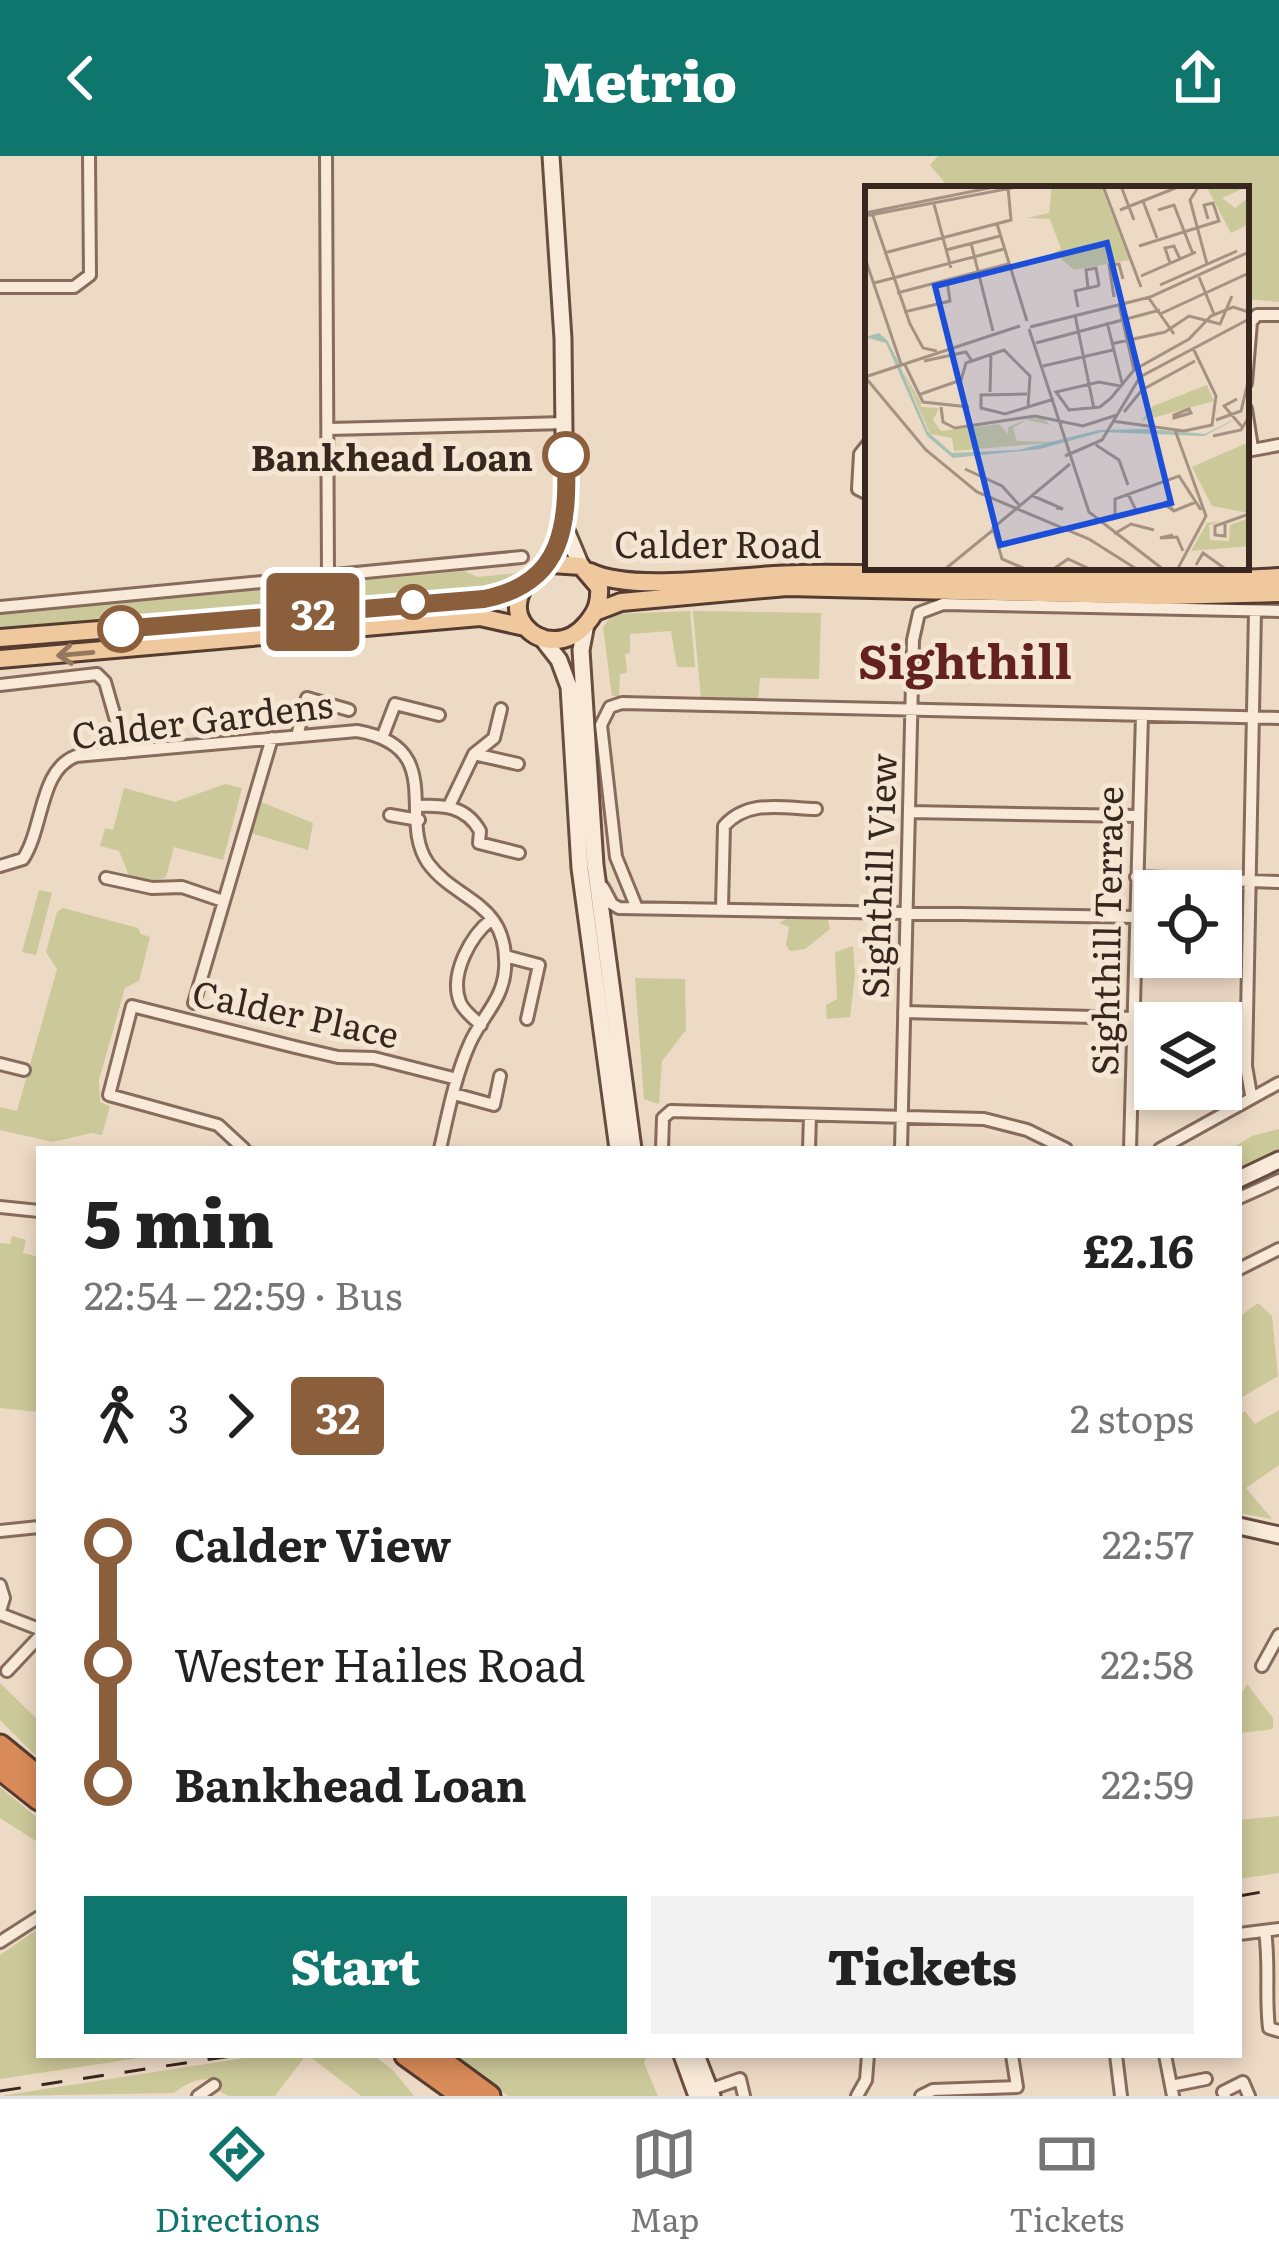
<!DOCTYPE html>
<meta charset="utf-8">
<style>
:root{--surface:#fff;--page:#f2f2f2;--text:#222;--muted:#767676;--line:#e0e0e0;--accent:#0f766e}
body{margin:0;font-family:Literata,serif;background:var(--page);color:var(--text);height:100vh;display:flex;flex-direction:column;font-size:45px;white-space:nowrap}
*{box-sizing:border-box;margin:0}
p{font-size:39px;color:var(--muted)}
.icon{flex:none;width:66px;height:66px;fill:none;stroke:currentColor;stroke-width:2;stroke-linecap:round;stroke-linejoin:round}
.map{position:relative;flex:1;overflow:hidden}
.details{position:absolute;left:36px;top:990px;width:1206px;height:912px;display:flex;flex-direction:column;background:var(--surface);border-radius:0px;box-shadow:0 6px 18px #0003}
.details>*{flex:none}
.badge{padding:0 24px;border-radius:9px;font-size:42px;line-height:78px}
.fabs{position:absolute;left:1134px;top:714px;display:grid;gap:24px}
.fabs a{display:grid;place-items:center;width:108px;height:108px;border-radius:0px;background:var(--surface);box-shadow:0 6px 18px #0003;font-size:60px}
.map>.badge{position:absolute;translate:-50% -50%;box-shadow:0 0 0 6px #fff}
.legs{display:flex;align-items:center;gap:18px;height:132px;padding:0 48px;font-size:39px}
.legs p{margin-inline-start:auto}
.headline{display:flex;align-items:center;justify-content:space-between;height:204px;padding:0 48px}
h1{font-size:66px;font-weight:800;line-height:90px}
.action{display:flex;gap:24px;margin-top:auto;padding:24px 48px}
.action a{flex:1;height:138px;border-radius:0px;background:var(--accent);color:#fff;font-size:48px;font-weight:800;line-height:138px;text-align:center}
.action a+a{background:var(--page);color:var(--text)}
ul{padding:0 48px;list-style:none}
li{display:flex;align-items:center;gap:42px;height:120px;font-size:45px}
li i{display:grid;place-items:center;width:18px;height:100%;margin:0 15px;background:currentColor}
li i::after{content:'';width:30px;height:30px;margin:-15px;border:9px solid;border-radius:50%;background:var(--surface)}
li p{margin-inline-start:auto}
li:first-child i{background:linear-gradient(#0000 50%,currentColor 0)}
li:last-child i{background:linear-gradient(currentColor 50%,#0000 0)}
header{display:flex;justify-content:space-between;align-items:center;height:156px;padding:0 48px;background:var(--accent);color:#fff;font-size:54px;font-weight:800}
.dock{display:flex;justify-content:space-around;align-items:center;height:168px;border-top:3px solid var(--line);background:var(--surface);font-size:33px;color:var(--muted)}
.dock a{display:grid;justify-items:center;gap:6px}
.dock .selected{color:var(--accent)}
.map>svg:first-child{display:block}
</style>
<header><svg class="icon" aria-label="back" viewBox="0 0 24 24"><path d="M15 5l-7 7 7 7"/></svg>Metrio<svg class="icon" aria-label="share" viewBox="0 0 24 24"><path d="M12 15V3M7 8l5-5 5 5M5 13v7h14v-7"/></svg></header>
<div class="map">
<svg width="1279" height="1940" viewBox="0 0 1279 1940">
<rect width="100%" height="100%" fill="#eddac5"/>
<path fill="#cbc899" d="M938 0H1279V146L1246 143V33H950L930 9Z
M464 415 477 421 519 417 501 432 0 475V458Z
M690 455 695 511H677L671 475 630 478V497L625 498 627 517 620 518 619 540H612L603 471 613 458Z
M693 455 821 457 819 523 760 522 758 544 701 543Z
M225 628 242 632 223 704 174 691 166 721 153 726 129 720 119 695 100 690 105 672 113 674 124 632 175 646Z
M259 645 313 667 308 694 251 677Z
M39 734 52 737 36 799 22 796Z
M63 752 138 772 141 778 150 781 139 825 125 832 99 924 100 946 110 950 102 979 91 977 53 986 0 974V951L17 955 57 813 46 796 57 756Z
M792 760H827L830 773 805 793 790 795 786 789 789 771 779 767Z
M853 790 855 819 850 861 827 863 826 849 837 843 835 796Z
M635 822 685 823 686 874 662 905 659 948 644 943Z
M1279 973V995L1239 1014V993H1230L1252 980Z
M12 1080 26 1084 23 1097 39 1101V1256L0 1252V1087L10 1088Z
M1258 1147 1272 1160 1278 1220 1239 1243V1161Z
M1279 1254V1309L1246 1332 1272 1363 1239 1357V1260L1245 1255 1255 1268Z
M0 1527 39 1565V1603L0 1564Z
M1247 1528 1273 1562V1572L1268 1574 1239 1577V1542Z
M0 1631 39 1663V1687L0 1662Z
M1279 1660V1717L1239 1723V1664Z
M39 1772V1899H159L0 1923V1799Z
M264 1899H306L275 1940H229L219 1935 221 1926C203 1919 187 1926 174 1937L0 1940Z
M308 1899H373L393 1914 414 1940H361Z
M454 1899H647L644 1907 658 1940H508Z"/>
<g fill="none" stroke-linecap="round" stroke-linejoin="round">
<defs>
<path id="street" d="M326 0 328 420
M0 131H74L90 119 89 0
M1246 227 1251 166 1257 159H1279
M1246 253 1252 292
M329 273 565 267
M868 288 860 298 858 333 868 338
M1247 295 1279 289
M0 451 522 401
M0 529 97 518 105 526 125 596
M297 580 307 542 349 554
M382 582 395 548 439 559
M474 598 518 608
M418 650C444 649 466 650 480 675L479 687 519 697
M449 650 474 598 494 582 501 553
M909 656 1137 660
M390 659 419 664
M0 710 23 703C44 671 39 614 76 600L357 575C448 591 397 663 428 707 456 746 509 745 505 813 503 844 482 860 470 887 455 920 448 958 440 993
M1136 721 1279 726
M106 722 152 732 182 731 223 745
M603 731 612 748 619 752 1134 761
M636 750 616 701 601 569 610 551 622 547 1279 562
M722 751 724 670C748 643 782 652 816 653
M505 800 539 809 527 863
M194 847 272 582
M904 856 1133 862
M481 869C474 863 463 854 460 846 449 818 471 779 492 763
M0 908 24 914
M454 938 494 949 500 920
M1251 939 1246 910 1255 455
M244 993 218 969 109 939 132 850 295 891 338 901 374 902 457 923
M662 993 663 962 671 955 984 963 1027 974 1066 993
M809 993 810 959
M901 993 913 484 919 457 943 448 1279 455
M1130 993 1142 559
M1160 993 1279 927
M1239 1042 1279 1024
M0 1051 39 1055
M1239 1113 1279 1093
M0 1375 39 1371
M0 1429 4 1442 0 1455
M0 1458 39 1473
M1262 1510 1279 1479
M7 1515 39 1481
M1265 1775C1270 1809 1265 1839 1269 1872L1279 1875
M1239 1778 1279 1773
M0 1786 39 1761
M1116 1899 1121 1940
M1165 1899 1173 1940
M1171 1930 1206 1923
M709 1934 740 1923 744 1940
M198 1940 214 1929
M857 1940 866 1924 868 1899
M921 1940 933 1934 1017 1931 1012 1899
M1225 1940 1223 1936 1243 1926 1249 1940"/>
<path id="secondary" d="M551 0 563 183 565 372 581 410
M586 468 581 494 595 709 633 993
M541 481 559 504 569 531 580 712 618 993
M1239 1023 1279 1004
M1239 1370 1279 1379
M682 1899 697 1940
M696 1899 712 1940"/>
<path id="primary" d="M552 408 581 410 599 431C600 446 597 455 587 467 547 516 475 448 552 408Z
M590 416C635 438 744 418 799 418 959 416 1119 431 1279 421
M595 456 621 446 787 431 1167 440 1279 437
M0 482 484 443 521 431
M0 503 480 461 525 471"/>
<path id="highway" d="M0 1590 39 1622
M0 1612 39 1643
M406 1899 463 1940
M433 1899 489 1940"/>
</defs>
<use href="#street" stroke="#876b5c" stroke-width="16"/>
<use href="#secondary" stroke="#694d3f" stroke-width="21"/>
<use href="#primary" stroke="#553b30" stroke-width="22"/>
<use href="#highway" stroke="#553b30" stroke-width="27"/>
<use href="#street" stroke="#f8e9d8" stroke-width="10"/>
<use href="#secondary" stroke="#f8e9d8" stroke-width="15"/>
<use href="#primary" stroke="#efc89e" stroke-width="16"/>
<use href="#highway" stroke="#d98b59" stroke-width="21"/>
<path stroke="#38271f" stroke-width="3" stroke-dasharray="21 21" stroke-linecap="butt" d="M1239 1740 1279 1733
M0 1935 238 1899"/>
</g>
<defs><path id="oneway-shaft" d="M-6 0H5M1.5-3L5.5 0L1.5 3" fill="none" stroke-width="1.6" stroke-linecap="round" stroke-linejoin="round" transform="scale(3)"/></defs>
<use stroke="#94785e" href="#oneway-shaft" transform="translate(75 498) rotate(175)"/>
<g fill="none" stroke-linecap="round" stroke-linejoin="round">
<defs>
<path id="line-1" d="M121 473 484 443C565 427 568 368 566 299"/>
</defs>
<use href="#line-1" stroke="#fff" stroke-width="27"/>
<use href="#line-1" stroke="#8b5e3c" stroke-width="18"/>
</g>
<g fill="#fff" stroke="#8b5e3c" stroke-width="6">
<circle cx="566" cy="299" r="21"/>
<circle cx="413" cy="446" r="15"/>
<circle cx="121" cy="473" r="21"/>
</g>
<g text-anchor="middle" dominant-baseline="central" stroke-width="10" stroke-linejoin="round" paint-order="stroke">
<g font-size="36" font-weight="bold" fill="#38271f" stroke="#f5e6d4" text-anchor="end">
<text x="533" y="299">Bankhead Loan</text>
</g>
<g font-size="36" fill="#38271f" stroke="#f5e6d4">
<text x="718" y="386">Calder Road</text>
<text transform="translate(202 562) rotate(-7)">Calder Gardens</text>
<text transform="translate(877 720) rotate(-88)">Sighthill View</text>
<text transform="translate(1105 775) rotate(-89)">Sighthill Terrace</text>
<text transform="translate(296 856) rotate(12)">Calder Place</text>
</g>
<g font-size="48" font-weight="bold" fill="#632220" stroke="#f5e6d4">
<text x="965" y="502">Sighthill</text>
</g>
</g>
<g transform="translate(865 30)">
<rect width="384" height="384" fill="#eddac5"/>
<path d="M187 0H236L264 74 209 84 193 70 171 76 196 63 185 33 161 32 184 27ZM341 0H384L357 12 370 22 384 11V38L366 47ZM37 183 56 217V221L74 222 68 234 76 245 134 238 143 248V241L166 232 178 233 186 239 162 234 148 242 152 255 193 256 89 265 87 252 65 248ZM342 199 349 215 276 235 288 220ZM384 256V327L347 320 327 281ZM356 335 344 339 345 354 364 355 365 339 381 333 384 360 326 365 342 337Z" fill="#cbc899"/>
<path d="M14 147 22 154 32 173 63 246 87 267 153 264 234 244 282 243 340 248 384 226 339 250 237 246 175 263 88 272 62 250 21 157 0 151Z" fill="#a7c0b4"/>
<path fill="none" stroke="#a59283" stroke-width="3" d="M238 0 276 101M256 0 269 34M334 0 325 14 342 78M278 15 292 52M69 18 86 82M255 24 313 1M293 24 309 19 328 68M0 27 134 0M0 30 157 0M8 30 45 138 58 162 72 165M132 38 162 135M106 57 128 145M274 60 354 35 348 17 339 19 343 33M81 64 135 50M19 67 146 34 143 1M0 72 36 178M305 77 300 62 309 60 315 73M276 90 331 66M334 91 349 128M9 97 139 63M295 99 372 65M32 107 143 78M249 111 244 79 254 78 258 93M283 111 309 148M254 119 269 184M213 121 210 105 233 100 234 99 231 82 221 84 223 102M39 126 85 115 82 94M295 128 384 87M210 129 229 223M242 136 257 197M165 141 285 111 384 66M164 143 224 326 299 384M171 157 295 124M246 158 300 146 324 130 355 138 367 110M59 175 101 166 107 175M40 179 58 216 104 221M178 180 248 164M0 191 155 140M0 191 61 264 112 306 224 353 273 384M255 200 234 196 191 206 204 224 235 221 246 212 269 184 324 153 346 130 368 121 384 126M125 206 126 168M162 208 116 209V222L140 228 189 213M53 209 96 194 101 177 139 164 165 190 163 221M372 213 359 220 378 242M76 221 78 236 90 242 170 230 218 240 252 229M324 223 326 227 309 232V229ZM259 226 277 204 330 175M351 234 376 225 384 192M247 235 319 245 347 239 351 210 328 162M310 244 341 330 312 384M348 250 376 244 382 234M231 259 254 274 263 299M200 270 237 254 275 191 384 133M100 283 137 300 155 320M168 310 198 323 191 322M309 325 299 318 301 316 309 325 331 316M250 330V313L314 290 336 324M247 333 271 324 263 308M360 338V350L350 349V340L384 328M249 348 266 338 289 344M308 349 295 352 312 351 318 365M331 379 338 367 362 384M79 384 128 344M163 384 137 373 128 342 205 278M187 384 203 373 227 384"/>
<path fill="#1d4ed8" fill-opacity="0.15" stroke="#1d4ed8" stroke-width="6" d="M242 57 306 317 135 359 70 100Z"/>
<rect width="384" height="384" fill="none" stroke="#38271f" stroke-width="6"/>
</g>
</svg>
<div class="fabs">
<a><svg class="icon" aria-label="locate" viewBox="0 0 24 24"><circle cx="12" cy="12" r="6"/><path d="M12 2v4M12 18v4M2 12h4M18 12h4"/></svg></a>
<a><svg class="icon" aria-label="layers" viewBox="0 0 24 24"><path d="M12 4l9 5-9 5-9-5zM3 14l9 5 9-5"/></svg></a>
</div>
<b class="badge" style="left:313px;top:456px;background:#8b5e3c;color:#fff">32</b>
<section class="details">
<div class="headline"><div><h1>5 min</h1><p>22:54 – 22:59 · Bus</p></div><b>£2.16</b></div>
<div class="legs"><svg class="icon" aria-label="walk" viewBox="0 0 24 24"><circle cx="13" cy="4" r="2"/><path d="M13 8l-2 6 4 7M11 14l-3 7M7 12l3-4h3l4 4"/></svg>3<svg class="icon" aria-label="forward" viewBox="0 0 24 24"><path d="M9 5l7 7-7 7"/></svg><b class="badge" style="background:#8b5e3c;color:#fff">32</b><p>2 stops</p></div>
<ul>
<li><i style="color:#8b5e3c"></i><b>Calder View</b><p>22:57</p></li>
<li><i style="color:#8b5e3c"></i><span>Wester Hailes Road</span><p>22:58</p></li>
<li><i style="color:#8b5e3c"></i><b>Bankhead Loan</b><p>22:59</p></li>
</ul>
<div class="action"><a>Start</a><a>Tickets</a></div>
</section>
</div>
<nav class="dock">
<a class="selected"><svg class="icon" aria-label="directions" viewBox="0 0 24 24"><path d="M12 3l9 9-9 9-9-9zM9 14v-3h6M13 9l2 2-2 2"/></svg>Directions</a>
<a><svg class="icon" aria-label="map" viewBox="0 0 24 24"><path d="M3 6l6-2 6 2 6-2v14l-6 2-6-2-6 2zM9 4v14M15 6v14"/></svg>Map</a>
<a><svg class="icon" aria-label="tickets" viewBox="0 0 24 24"><path d="M3 7h18v10H3zM15 7v10"/></svg>Tickets</a>
</nav>
